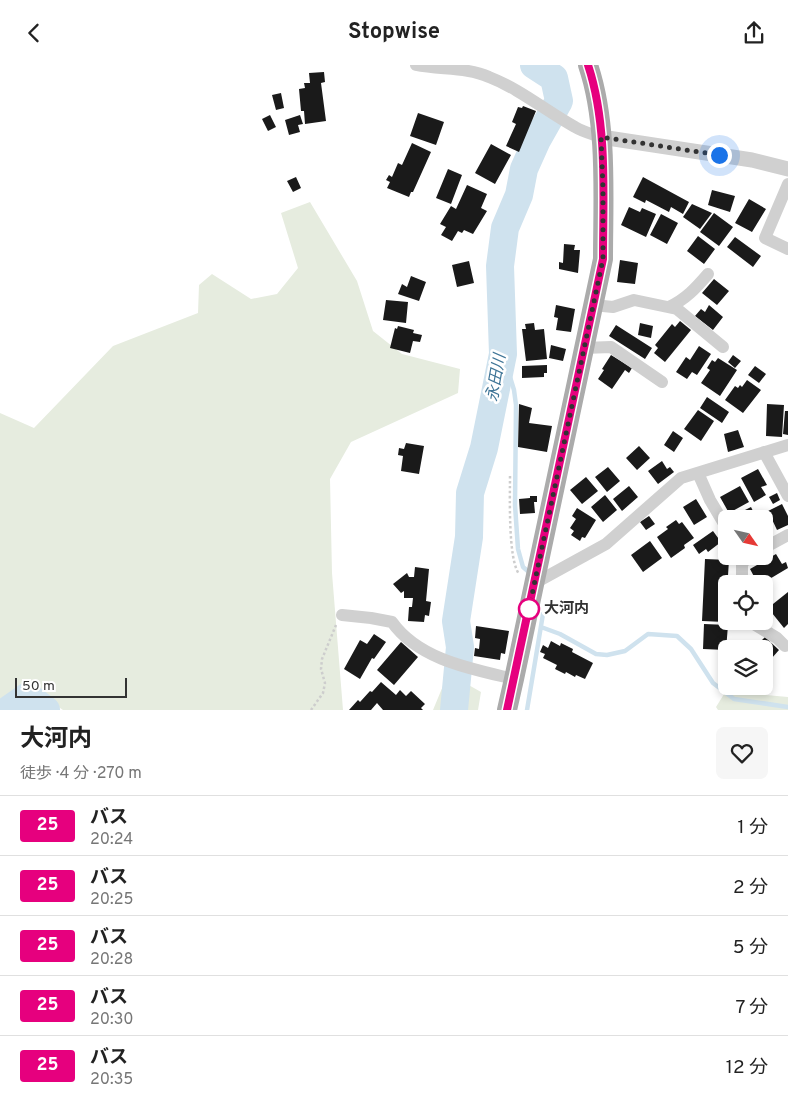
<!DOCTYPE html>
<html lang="ja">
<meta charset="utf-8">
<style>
:root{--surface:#fff;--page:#f6f6f6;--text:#222;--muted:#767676;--line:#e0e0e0}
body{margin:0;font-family:Overpass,"Noto Sans JP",sans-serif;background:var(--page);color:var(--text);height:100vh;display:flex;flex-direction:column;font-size:19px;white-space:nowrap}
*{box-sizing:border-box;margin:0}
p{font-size:16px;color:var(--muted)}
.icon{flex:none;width:28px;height:28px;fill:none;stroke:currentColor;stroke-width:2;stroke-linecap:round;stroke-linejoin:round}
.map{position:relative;height:645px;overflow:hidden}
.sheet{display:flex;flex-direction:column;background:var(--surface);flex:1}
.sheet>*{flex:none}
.badge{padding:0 10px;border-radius:4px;font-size:18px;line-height:32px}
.needle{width:32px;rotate:124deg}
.fabs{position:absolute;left:718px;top:445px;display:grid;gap:10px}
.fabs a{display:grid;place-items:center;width:55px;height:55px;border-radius:8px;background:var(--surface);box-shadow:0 2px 8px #0003;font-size:25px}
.scale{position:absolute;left:15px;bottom:12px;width:112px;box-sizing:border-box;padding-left:5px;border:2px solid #333;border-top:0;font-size:14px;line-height:18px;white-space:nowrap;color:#333;-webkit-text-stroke:4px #fff;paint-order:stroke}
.you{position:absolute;width:25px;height:25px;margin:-12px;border:4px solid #fff;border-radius:50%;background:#1a73e8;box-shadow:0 0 0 8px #1a73e833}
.map>.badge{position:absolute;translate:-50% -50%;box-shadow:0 0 0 2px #fff}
.round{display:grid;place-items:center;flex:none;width:52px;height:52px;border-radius:8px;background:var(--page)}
.headline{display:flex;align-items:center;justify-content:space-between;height:85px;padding:0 20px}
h1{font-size:24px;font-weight:700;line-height:38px}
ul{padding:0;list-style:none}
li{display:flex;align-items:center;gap:15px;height:60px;padding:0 20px;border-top:1px solid var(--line)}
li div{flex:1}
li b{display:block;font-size:19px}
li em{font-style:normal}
li .badge{min-width:55px;font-weight:700;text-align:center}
header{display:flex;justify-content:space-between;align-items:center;height:65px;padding:0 20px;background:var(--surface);font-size:22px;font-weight:700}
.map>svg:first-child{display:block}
</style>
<header><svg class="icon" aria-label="back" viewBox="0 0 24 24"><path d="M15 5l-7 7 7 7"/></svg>Stopwise<svg class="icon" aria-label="share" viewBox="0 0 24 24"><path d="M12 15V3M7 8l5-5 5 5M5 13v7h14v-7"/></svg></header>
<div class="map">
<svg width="788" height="645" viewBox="0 0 788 645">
<rect width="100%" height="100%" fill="#fff"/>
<path fill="#e6ecdf" d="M310 137 357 216 373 266 402 289 460 304 458 328 351 377 330 414 332 508 343 645H63L31 623 0 635V348L34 363 113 281 198 248 199 220 212 209 251 234 277 229 298 203 281 148Z
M458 614 481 627 478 645H433L445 616Z
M729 621H740L766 630 788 632V645H718L716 642Z"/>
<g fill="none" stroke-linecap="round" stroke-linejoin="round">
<path stroke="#cfe2ee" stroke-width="4.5" d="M503 289 514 325 516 340 515 440 518 484 523 502 530 508
M541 562 560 569 596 589 607 590 625 586 648 569 677 571 691 584 713 618 734 634 788 642
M527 645 543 549"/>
<path stroke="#cfe2ee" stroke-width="28" d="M8 645 28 631 46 645
M454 645 460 582 456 556 469 472 470 428 484 383 503 289 500 201 505 163 519 130 524 104 537 75 559 36 554 13 534 0"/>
</g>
<path fill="#1a1a1a" d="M324 7 325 17 321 18 326 56 305 59 304 46H301L299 24 305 23 304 18H310L309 8Z
M281 28 284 43 276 45 272 30Z
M523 41 536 46 519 87 506 81 516 59 512 57 518 42 522 43Z
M418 48 444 57 436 80 410 71Z
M270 50 276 62 268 66 262 54Z
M300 50 303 59 298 60 300 67 289 70 285 55Z
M412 78 431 87 413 127H411L409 132 387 123 390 117 386 115 389 110 392 112 398 98 402 100Z
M491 79 511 90 495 119 475 108Z
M448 104 462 110 451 139 436 133Z
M296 112 301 123 293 127 287 116Z
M643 112 689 137 683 149 671 142 669 147 646 135 645 138 633 132Z
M467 120 487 129 481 143 487 146 473 169 464 165 462 168 458 166 452 176 441 170 446 162 440 159 451 141 456 144Z
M712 125 735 131 730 147 708 140Z
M749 134 766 144 752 167 735 158Z
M692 139 712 148 700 164 683 152Z
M629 142 640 147 642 143 656 149 646 172 621 160Z
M714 148 733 162 719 181 700 167Z
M661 149 678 158 667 179 650 170Z
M698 171 715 184 704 199 687 186Z
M735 172 761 191 753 202 727 182Z
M564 179 575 180 574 185H580L578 208 559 204V197L563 198Z
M620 195 638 198 635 219 617 217Z
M469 196 474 218 457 222 452 200Z
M411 211 426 217 419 236 398 229 402 219 407 222Z
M714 214 729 226 717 240 702 228Z
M386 235 408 237 406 258 383 255Z
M556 240 575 244 571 267 556 265 558 253 554 252Z
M709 240 723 252 713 265 695 251 701 244 705 247Z
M680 256 691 265 665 297 654 288 658 283 655 280 672 259 675 262Z
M534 258 535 265 544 264 547 294 526 296 522 264H526L525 259Z
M640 258 653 261 651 273 638 270Z
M616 260 652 283 645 294 609 271Z
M398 261 414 265 413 268 422 270 420 277 413 276 410 288 390 283 395 263 397 264Z
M551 280 566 284 563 296 549 293Z
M699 281 711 289 697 310 692 307 687 314 676 307 686 292 690 295Z
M611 290 632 303 629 308 625 305 612 324 598 314 604 305 602 304Z
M733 290 741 296 735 303 728 297Z
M718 293 737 305 720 331 701 318 710 305 707 303 712 295 715 297Z
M547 300V308H544V312L522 313V301Z
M755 301 766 309 759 318 748 310Z
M747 315 761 325 743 348 725 335 735 321 738 323 740 320 742 322Z
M707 332 729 347 722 358 700 343Z
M519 339 532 343 529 358 552 361 547 387 518 382Z
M767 339 784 340 782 372 766 371Z
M698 345 714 356 701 376 684 364Z
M785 346H788V370L783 369Z
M738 365 744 382 728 387 724 369Z
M673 366 683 373 674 387 664 380Z
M406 378 424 381 419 409 401 406 403 391 398 390 399 383 404 384Z
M639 381 650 393 637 405 626 393Z
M662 396 667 404 670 402 674 407 658 419 648 406Z
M608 402 620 416 607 427 595 412Z
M758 404 767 420 761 422 766 430 754 437 741 413Z
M586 412 598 426 582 439 570 425Z
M629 421 638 432 622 446 613 434Z
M740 421 749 437 729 448 720 432Z
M777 428 780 435 773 439 769 432Z
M605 430 617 445 603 457 591 442Z
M530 431H537V437H534L535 448 520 449 519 434 530 433Z
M696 434 707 452 694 460 683 442Z
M782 439 788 451V460L777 465 768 446Z
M751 442 757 454H736L747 448 745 445Z
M577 443 596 455 585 473 582 472 580 476 571 470 574 466 570 463 576 454 572 451Z
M649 451 655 459 646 465 640 457Z
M676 455 679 459 682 457 694 473 684 480 685 483 671 493 657 472 668 464 666 462Z
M713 466 721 477 708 487 706 484 699 489 693 480Z
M650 476 662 493 643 507 631 490Z
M776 489 782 499 786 497 788 503 761 519H758L750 504Z
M705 494 729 495 725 557 702 556Z
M415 502 429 504 426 536 431 537 429 551 425 550 424 557 408 556 409 542H412L413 533H404V526L401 528 393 519 407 508 409 512H414Z
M788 527V559L784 563 768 543Z
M704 559 728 560 726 585 703 584Z
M476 561 509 566 505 589 501 588 500 595 474 591 475 583 479 584 480 574 475 573Z
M374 569 386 577 374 594 372 593 360 614 344 604 360 575 367 579Z
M765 572 779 585 764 602V584H753Z
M551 576 560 581 561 578 573 584 572 587 593 598 585 614 576 610 575 612 566 607 565 609 555 604 557 600 543 593 545 589 540 587 543 580 548 583Z
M401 577 418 592 394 620 377 605Z
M381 617 396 630 400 625 406 631 411 626 425 639 421 643 423 645H383L377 638 371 645H349L358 635 360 637 370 626 372 627Z"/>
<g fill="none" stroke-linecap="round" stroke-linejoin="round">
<path stroke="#cdcdcd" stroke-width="2.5" stroke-dasharray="2.5 2.5" stroke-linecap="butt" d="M510 411C510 432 508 494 519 509
M311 645 323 628 325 618 321 604 322 594 336 560"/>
<path stroke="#d0d0d0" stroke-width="12" d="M416 0C440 5 467 2 489 12 520 24 546 46 575 62 583 67 592 69 601 72
M788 119 765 173 788 184
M593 240 613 242 634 235 677 244 723 282
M669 242C686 234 696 223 708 209
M584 283 611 282 662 317
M764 387 788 431
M698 408 710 435 726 462
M764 483 788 470
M535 518 606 479 681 413 788 380
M742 519V500L745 494
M342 550 371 553 392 557C419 595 472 604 514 614
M749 556 777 573 785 581"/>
<path stroke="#d0d0d0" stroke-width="15" d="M601 72 752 95 788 104"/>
<path stroke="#ababab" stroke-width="20" d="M507 645 514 614 603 194C603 132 608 59 588 0"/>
</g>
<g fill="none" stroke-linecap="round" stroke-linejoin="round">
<defs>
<path id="line" d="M507 645 603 194C603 131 608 60 588 0"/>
</defs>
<use href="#line" stroke="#fff" stroke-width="11"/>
<use href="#line" stroke="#e6007e" stroke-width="8"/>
<path stroke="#333" stroke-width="5" stroke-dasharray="0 9" d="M529 544 603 194V124L601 72 719 90"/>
</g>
<circle fill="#fff" stroke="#e6007e" stroke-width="2.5" cx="529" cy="544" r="10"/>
<g text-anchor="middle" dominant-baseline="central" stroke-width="5" stroke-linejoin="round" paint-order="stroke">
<g font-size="15" font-weight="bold" fill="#333" stroke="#fff" text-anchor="start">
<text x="544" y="544">大河内</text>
</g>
<g font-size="16" font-style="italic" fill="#3f7597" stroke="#fff">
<text transform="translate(497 313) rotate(-80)">永田川</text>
</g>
</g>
</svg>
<div class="fabs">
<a><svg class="needle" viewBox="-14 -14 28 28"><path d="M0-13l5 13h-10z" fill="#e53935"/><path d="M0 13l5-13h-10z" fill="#767676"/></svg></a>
<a><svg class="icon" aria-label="locate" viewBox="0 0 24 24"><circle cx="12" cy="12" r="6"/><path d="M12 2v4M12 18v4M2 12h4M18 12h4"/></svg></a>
<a><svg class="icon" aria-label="layers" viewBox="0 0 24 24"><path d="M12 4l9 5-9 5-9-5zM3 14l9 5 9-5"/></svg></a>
</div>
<div class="scale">50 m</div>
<div class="you" style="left:719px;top:90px"></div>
</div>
<section class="sheet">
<div class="headline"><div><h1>大河内</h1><p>徒歩 · 4 分 · 270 m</p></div><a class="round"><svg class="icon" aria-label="heart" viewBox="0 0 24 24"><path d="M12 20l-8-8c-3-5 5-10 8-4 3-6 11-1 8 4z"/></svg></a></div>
<ul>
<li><span class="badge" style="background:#e6007e;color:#fff">25</span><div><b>バス</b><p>20:24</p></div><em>1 分</em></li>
<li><span class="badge" style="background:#e6007e;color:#fff">25</span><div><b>バス</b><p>20:25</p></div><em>2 分</em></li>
<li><span class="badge" style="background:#e6007e;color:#fff">25</span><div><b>バス</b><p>20:28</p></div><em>5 分</em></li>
<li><span class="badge" style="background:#e6007e;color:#fff">25</span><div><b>バス</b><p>20:30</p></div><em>7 分</em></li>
<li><span class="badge" style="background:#e6007e;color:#fff">25</span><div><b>バス</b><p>20:35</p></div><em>12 分</em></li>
</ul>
</section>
